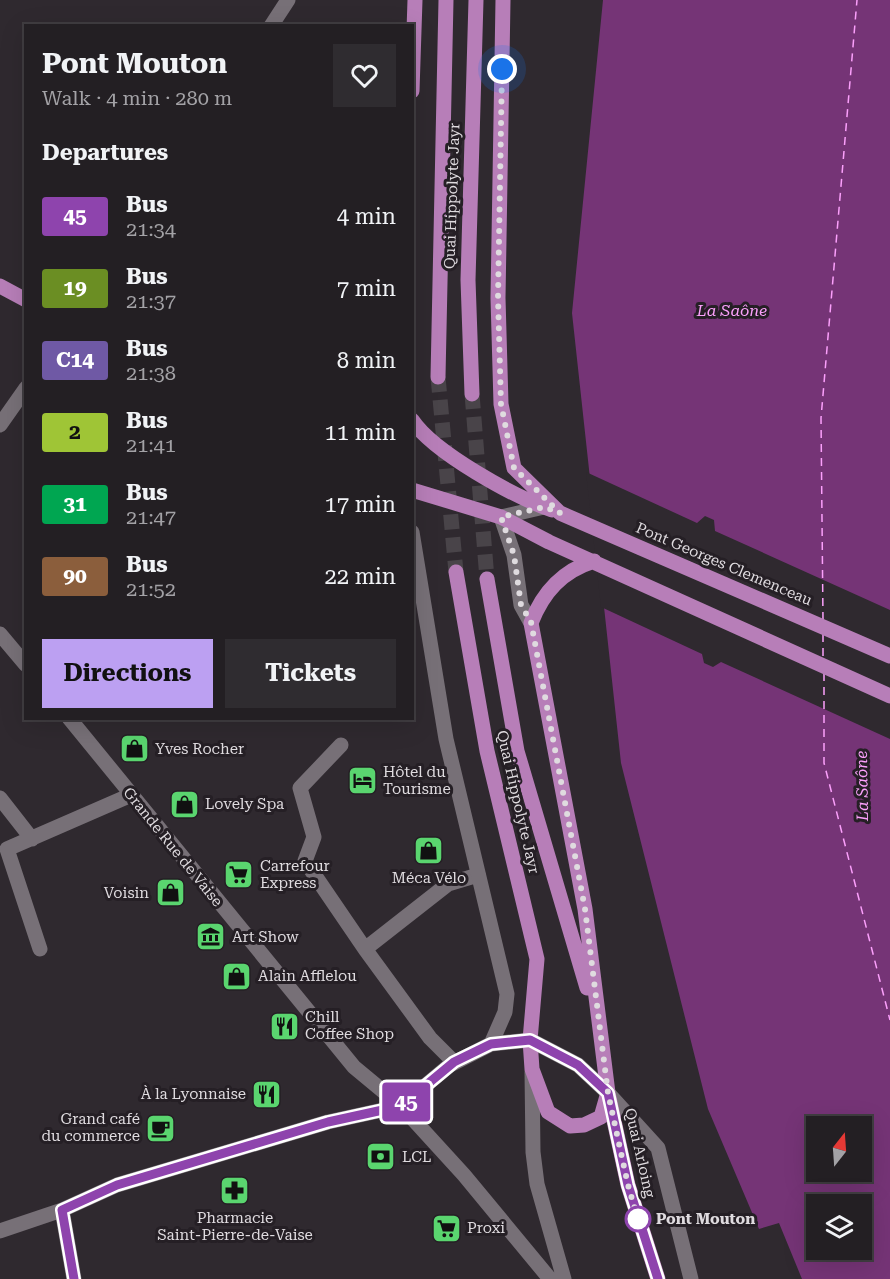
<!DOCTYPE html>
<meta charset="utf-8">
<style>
:root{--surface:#231f23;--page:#2f2c30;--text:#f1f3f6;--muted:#a3a2a6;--line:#403d41;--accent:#bca0f2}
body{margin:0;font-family:"Roboto Serif",serif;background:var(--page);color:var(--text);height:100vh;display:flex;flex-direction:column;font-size:22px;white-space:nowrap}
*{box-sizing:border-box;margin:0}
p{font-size:20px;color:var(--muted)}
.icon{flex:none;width:33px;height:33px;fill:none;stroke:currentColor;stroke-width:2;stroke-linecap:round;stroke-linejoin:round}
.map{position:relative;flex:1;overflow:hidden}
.sheet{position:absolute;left:24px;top:24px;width:390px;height:696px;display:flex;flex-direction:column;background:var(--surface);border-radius:0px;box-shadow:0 6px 24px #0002,0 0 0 2px var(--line)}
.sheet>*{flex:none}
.badge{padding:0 12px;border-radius:4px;font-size:21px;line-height:39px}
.needle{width:39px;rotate:17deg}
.buttons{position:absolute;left:806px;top:1116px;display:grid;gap:12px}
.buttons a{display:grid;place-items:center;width:66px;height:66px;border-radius:0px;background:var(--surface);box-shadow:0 6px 24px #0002,0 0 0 2px var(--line);font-size:30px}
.you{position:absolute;width:30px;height:30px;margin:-15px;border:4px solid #fff;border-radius:50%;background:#1a73e8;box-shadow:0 0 0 9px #1a73e833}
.map>.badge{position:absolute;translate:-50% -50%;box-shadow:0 0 0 3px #fff}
h2{padding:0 18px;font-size:22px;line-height:54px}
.round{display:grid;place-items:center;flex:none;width:63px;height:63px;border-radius:0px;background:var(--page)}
.headline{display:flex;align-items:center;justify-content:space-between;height:102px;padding:0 18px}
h1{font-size:28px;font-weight:700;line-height:45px}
.cta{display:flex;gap:12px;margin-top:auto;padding:12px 18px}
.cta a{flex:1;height:69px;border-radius:0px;background:var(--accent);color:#111;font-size:24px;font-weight:700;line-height:69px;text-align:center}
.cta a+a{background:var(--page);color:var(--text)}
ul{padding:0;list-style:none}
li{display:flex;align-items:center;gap:18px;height:72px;padding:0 18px}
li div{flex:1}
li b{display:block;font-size:22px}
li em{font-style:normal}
li .badge{min-width:66px;font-weight:700;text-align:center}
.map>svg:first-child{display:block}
</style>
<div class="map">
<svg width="890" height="1279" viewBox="0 0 890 1279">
<rect width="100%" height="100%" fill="#2f292f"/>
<path fill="#753476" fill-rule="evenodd" d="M603 0H890V1279H802L779 1223 759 1229 708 1109 621 763 572 313ZM816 1126H861V1172H816ZM816 1204H861V1250H816Z"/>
<path fill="#2f292f" d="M586 472 697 523 705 516 714 520 715 531 890 610V739L721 662 713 667 704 663 702 654 601 607Z"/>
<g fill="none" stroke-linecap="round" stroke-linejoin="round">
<path stroke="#fba0fb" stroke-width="1.5" stroke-dasharray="8 6" stroke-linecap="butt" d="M823 620 821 418 857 0
M823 634V659
M824 673V763L890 1020"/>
<path stroke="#494449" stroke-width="15" stroke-dasharray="15 8" stroke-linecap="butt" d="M438 377 456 572
M472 394 487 579"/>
<path stroke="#777077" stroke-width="15" d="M531 623 521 605 514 555 501 517 544 507
M0 798 32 839
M40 949 7 849 131 795
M608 1093 658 1148 691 1279"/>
<path stroke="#777077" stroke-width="15" d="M271 26 288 0
M0 425 26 388
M341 745 300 788 314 837 305 861 365 949
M454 1062 430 1038 365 949 448 884 478 875"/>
<path stroke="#777077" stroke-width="15" d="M412 532 446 739 507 994 505 1012 491 1044
M0 634 26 665
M69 718 354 1067 401 1106 464 1175 550 1279
M532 1072 533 1152 537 1184 564 1279
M62 1210 74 1279
M0 1231 62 1210 117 1185 328 1122 401 1106 450 1065 491 1044 530 1040 578 1065 608 1093"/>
<path stroke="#b77eb8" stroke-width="15" d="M503 0 498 298 501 404 514 468 560 513 890 656
M412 91 415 0
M0 286 26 300
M438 377 446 0
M472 394 468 280 476 0
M412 420C434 453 515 497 552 510
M412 490 501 517 549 542 890 696
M594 561C562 571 543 592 531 623L585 909 608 1093 628 1185 658 1279
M456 572 487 751 537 959 530 1040 532 1069 548 1112 570 1126 584 1125 601 1117 607 1096
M487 579 517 751 587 988"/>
</g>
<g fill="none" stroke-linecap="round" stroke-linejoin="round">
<defs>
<path id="line" d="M74 1279 62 1210 117 1185 328 1122 401 1106 454 1062 491 1044 530 1040 578 1065 608 1093 628 1185 658 1279"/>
</defs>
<use href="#line" stroke="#fff" stroke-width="14"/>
<use href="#line" stroke="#8e44ad" stroke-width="9"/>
<path stroke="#dfdbdf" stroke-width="6" stroke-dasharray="0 10.8" d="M502 69 498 298 501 404 514 468 560 513 544 507 501 517 514 555 521 605 531 622 585 909 608 1093 628 1185 641 1230 638 1219"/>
</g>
<defs>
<symbol id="shop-square" viewBox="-11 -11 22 22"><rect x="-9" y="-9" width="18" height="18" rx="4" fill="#5ad56f" stroke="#251f25"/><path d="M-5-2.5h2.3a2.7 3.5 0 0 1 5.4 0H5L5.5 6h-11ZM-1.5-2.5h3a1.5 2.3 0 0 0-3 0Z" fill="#111"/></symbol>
<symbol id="hotel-square" viewBox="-11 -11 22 22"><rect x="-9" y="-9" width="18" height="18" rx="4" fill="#5ad56f" stroke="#251f25"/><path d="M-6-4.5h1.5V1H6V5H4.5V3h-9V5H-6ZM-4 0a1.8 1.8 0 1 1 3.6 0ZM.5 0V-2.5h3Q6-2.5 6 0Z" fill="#111"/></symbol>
<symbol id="supermarket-square" viewBox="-11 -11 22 22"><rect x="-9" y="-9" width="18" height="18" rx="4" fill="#5ad56f" stroke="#251f25"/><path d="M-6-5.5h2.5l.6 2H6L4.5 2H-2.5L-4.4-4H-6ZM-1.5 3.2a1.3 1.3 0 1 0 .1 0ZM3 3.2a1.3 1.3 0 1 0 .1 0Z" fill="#111"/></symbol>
<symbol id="museum-square" viewBox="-11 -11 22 22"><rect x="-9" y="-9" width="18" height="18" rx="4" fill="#5ad56f" stroke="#251f25"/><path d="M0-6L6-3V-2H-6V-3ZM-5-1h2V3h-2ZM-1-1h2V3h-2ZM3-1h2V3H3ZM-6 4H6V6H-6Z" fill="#111"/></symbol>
<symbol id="restaurant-square" viewBox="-11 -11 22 22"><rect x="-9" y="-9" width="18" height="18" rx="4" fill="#5ad56f" stroke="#251f25"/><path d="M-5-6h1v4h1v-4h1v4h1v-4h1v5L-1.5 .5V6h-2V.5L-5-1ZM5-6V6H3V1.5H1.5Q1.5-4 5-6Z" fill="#111"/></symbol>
<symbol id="cafe-square" viewBox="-11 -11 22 22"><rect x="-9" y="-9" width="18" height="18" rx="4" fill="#5ad56f" stroke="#251f25"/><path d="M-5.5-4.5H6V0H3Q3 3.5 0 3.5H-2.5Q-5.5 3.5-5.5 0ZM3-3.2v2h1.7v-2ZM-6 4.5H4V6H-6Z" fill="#111"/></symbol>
<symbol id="bank-square" viewBox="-11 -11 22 22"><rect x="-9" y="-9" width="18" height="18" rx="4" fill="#5ad56f" stroke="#251f25"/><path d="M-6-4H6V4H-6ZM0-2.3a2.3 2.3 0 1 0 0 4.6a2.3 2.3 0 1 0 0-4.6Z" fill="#111"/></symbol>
<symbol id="pharmacy-square" viewBox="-11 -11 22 22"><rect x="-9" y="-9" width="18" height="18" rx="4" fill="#5ad56f" stroke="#251f25"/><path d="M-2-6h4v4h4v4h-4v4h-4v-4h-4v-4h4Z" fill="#111"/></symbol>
</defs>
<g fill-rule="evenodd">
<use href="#shop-square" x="118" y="732" width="33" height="33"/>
<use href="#hotel-square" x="346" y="764" width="33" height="33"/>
<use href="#shop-square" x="168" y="788" width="33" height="33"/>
<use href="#shop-square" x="412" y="834" width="33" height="33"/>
<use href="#supermarket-square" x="222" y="858" width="33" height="33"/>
<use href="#shop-square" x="154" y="876" width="33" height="33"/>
<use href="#museum-square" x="194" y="920" width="33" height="33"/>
<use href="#shop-square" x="220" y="960" width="33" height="33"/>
<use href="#restaurant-square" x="268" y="1010" width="33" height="33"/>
<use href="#restaurant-square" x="250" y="1078" width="33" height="33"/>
<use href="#cafe-square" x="144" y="1112" width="33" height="33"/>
<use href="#bank-square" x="364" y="1140" width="33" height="33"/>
<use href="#pharmacy-square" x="218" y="1174" width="33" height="33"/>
<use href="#supermarket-square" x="430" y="1212" width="33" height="33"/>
</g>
<circle fill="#fff" stroke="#8e44ad" stroke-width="3" cx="638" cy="1219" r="12"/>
<g text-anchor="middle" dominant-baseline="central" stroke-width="6" stroke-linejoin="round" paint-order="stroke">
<g font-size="15" fill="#dfdbdf" stroke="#251f25">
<text transform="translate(452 196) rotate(-88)">Quai Hippolyte Jayr</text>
<text transform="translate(724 564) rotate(23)">Pont Georges Clemenceau</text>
<text transform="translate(518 802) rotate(77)">Quai Hippolyte Jayr</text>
<text transform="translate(173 847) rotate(51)">Grande Rue de Vaise</text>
<text transform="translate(640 1153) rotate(77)">Quai Arloing</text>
</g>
<g font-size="15" fill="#dfdbdf" stroke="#251f25" text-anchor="start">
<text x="155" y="749">Yves Rocher</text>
<text x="383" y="772">Hôtel du<tspan x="383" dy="17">Tourisme</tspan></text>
<text x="205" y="804">Lovely Spa</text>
<text x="260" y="866">Carrefour<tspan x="260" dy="17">Express</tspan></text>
<text x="429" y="878" text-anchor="middle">Méca Vélo</text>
<text x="149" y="893" text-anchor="end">Voisin</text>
<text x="232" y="937">Art Show</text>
<text x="258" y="976">Alain Afflelou</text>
<text x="305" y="1017">Chill<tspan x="305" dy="17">Coffee Shop</tspan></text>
<text x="246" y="1094" text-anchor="end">À la Lyonnaise</text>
<text x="140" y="1119" text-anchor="end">Grand café<tspan x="140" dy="17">du commerce</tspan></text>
<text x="402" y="1157">LCL</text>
<text x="235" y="1218" text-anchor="middle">Pharmacie<tspan x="235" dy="17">Saint-Pierre-de-Vaise</tspan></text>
<text x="467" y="1228">Proxi</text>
</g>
<g font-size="15" font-weight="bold" fill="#dfdbdf" stroke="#251f25" text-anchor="start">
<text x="656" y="1219">Pont Mouton</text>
</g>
<g font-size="16" font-style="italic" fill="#fba0fb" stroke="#251f25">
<text x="732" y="310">La Saône</text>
<text transform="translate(862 786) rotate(-91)">La Saône</text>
</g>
</g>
</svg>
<div class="buttons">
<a><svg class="needle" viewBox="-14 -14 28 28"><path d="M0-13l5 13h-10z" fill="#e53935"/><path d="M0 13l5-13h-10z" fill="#a3a2a6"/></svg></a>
<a><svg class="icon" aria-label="layers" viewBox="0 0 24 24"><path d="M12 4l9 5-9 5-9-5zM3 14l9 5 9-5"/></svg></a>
</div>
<div class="you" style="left:502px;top:69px"></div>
<b class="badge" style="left:406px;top:1102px;background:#8e44ad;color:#fff">45</b>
<section class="sheet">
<div class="headline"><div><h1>Pont Mouton</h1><p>Walk · 4 min · 280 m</p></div><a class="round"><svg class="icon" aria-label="heart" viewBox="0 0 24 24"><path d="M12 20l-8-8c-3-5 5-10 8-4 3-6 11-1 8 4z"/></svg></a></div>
<h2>Departures</h2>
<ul>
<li><span class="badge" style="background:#8e44ad;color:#fff">45</span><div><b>Bus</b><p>21:34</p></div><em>4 min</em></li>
<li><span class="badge" style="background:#6b8e23;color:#fff">19</span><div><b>Bus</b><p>21:37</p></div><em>7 min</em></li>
<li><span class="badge" style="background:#6f59a5;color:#fff">C14</span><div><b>Bus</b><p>21:38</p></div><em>8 min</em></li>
<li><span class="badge" style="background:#9fc536;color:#111">2</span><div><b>Bus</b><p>21:41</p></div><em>11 min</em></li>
<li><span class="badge" style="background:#00a651;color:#fff">31</span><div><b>Bus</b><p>21:47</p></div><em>17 min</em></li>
<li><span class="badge" style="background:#8b5e3c;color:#fff">90</span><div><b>Bus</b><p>21:52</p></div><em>22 min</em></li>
</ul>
<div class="cta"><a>Directions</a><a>Tickets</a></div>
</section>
</div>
